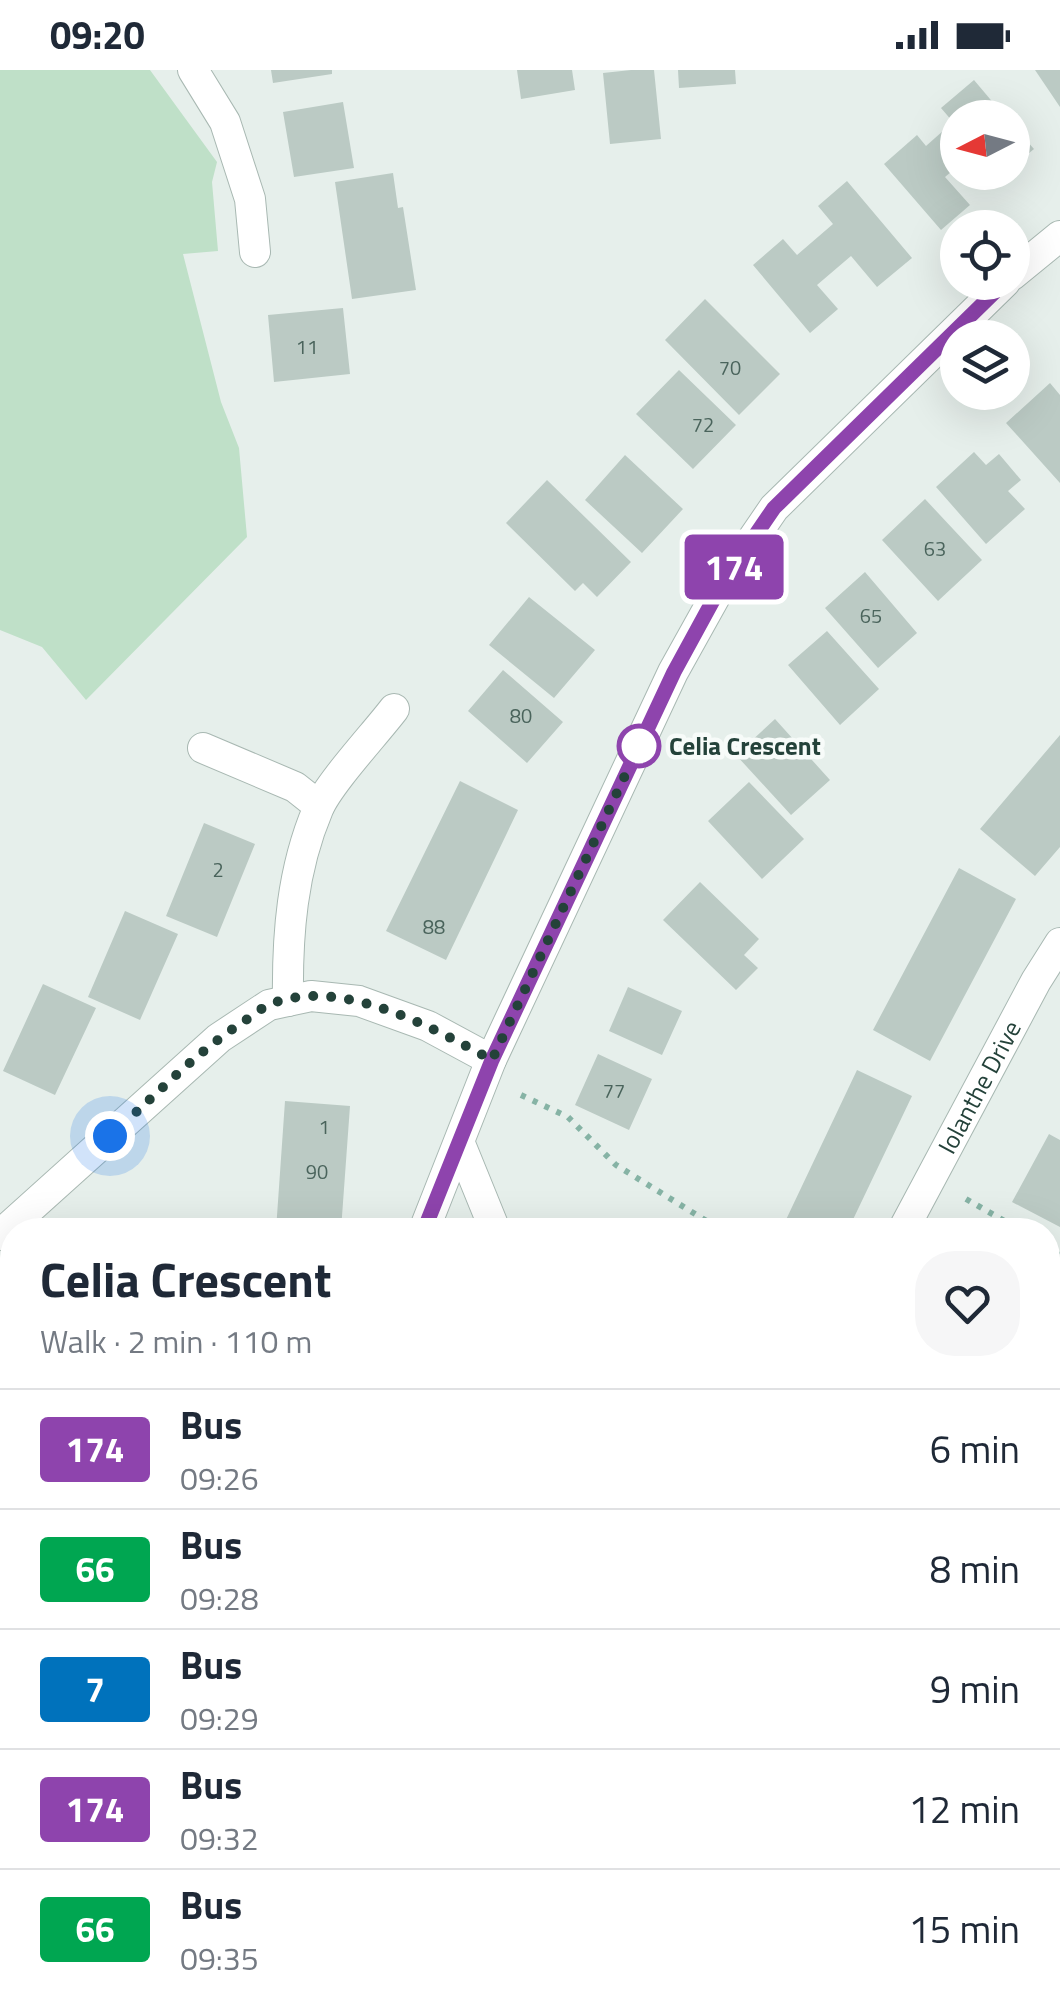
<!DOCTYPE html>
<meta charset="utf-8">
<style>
:root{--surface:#fff;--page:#f6f6f7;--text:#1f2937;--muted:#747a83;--line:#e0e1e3}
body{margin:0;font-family:"Titillium Web",sans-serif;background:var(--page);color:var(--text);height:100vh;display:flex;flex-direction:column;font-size:38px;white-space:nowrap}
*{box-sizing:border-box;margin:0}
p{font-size:32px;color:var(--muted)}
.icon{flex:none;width:55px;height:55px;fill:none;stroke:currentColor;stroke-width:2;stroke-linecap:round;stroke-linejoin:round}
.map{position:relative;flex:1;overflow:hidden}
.panel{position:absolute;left:0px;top:1148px;width:1060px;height:792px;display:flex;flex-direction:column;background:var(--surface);border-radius:40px 40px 0 0;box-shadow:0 10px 40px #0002}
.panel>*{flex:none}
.badge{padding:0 20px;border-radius:8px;font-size:35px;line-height:65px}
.needle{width:65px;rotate:264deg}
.buttons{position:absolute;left:940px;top:30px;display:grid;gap:20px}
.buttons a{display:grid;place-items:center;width:90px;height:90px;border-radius:50%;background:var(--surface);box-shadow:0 10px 40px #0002;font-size:50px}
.you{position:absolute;width:50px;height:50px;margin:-25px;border:8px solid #fff;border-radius:50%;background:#1a73e8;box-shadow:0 0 0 15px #1a73e833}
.map>.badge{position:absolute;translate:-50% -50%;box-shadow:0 0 0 5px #fff}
.round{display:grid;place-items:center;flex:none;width:105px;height:105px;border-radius:40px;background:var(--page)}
.overview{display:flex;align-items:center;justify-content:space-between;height:170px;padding:0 40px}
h1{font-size:48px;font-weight:700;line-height:75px}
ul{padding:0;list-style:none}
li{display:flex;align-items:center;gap:30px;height:120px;padding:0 40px;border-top:2px solid var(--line)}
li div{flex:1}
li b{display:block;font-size:38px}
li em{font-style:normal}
li .badge{min-width:110px;font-weight:700;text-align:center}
.status{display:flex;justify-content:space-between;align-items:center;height:70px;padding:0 50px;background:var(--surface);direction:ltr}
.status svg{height:28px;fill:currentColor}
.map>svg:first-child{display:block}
</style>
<div class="status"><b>09:20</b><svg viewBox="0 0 49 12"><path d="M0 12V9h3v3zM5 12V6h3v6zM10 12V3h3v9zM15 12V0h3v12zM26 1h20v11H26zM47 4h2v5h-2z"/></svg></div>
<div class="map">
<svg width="1060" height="1939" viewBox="0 0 1060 1939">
<rect width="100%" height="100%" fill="#e6efeb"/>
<path fill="#bfe0c8" d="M0 0H150L217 92 212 112 218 181 183 184 221 332 239 378 247 467 86 630 42 577 0 560Z
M1060 1477V1939H832L838 1928H1048V1504Z"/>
<path fill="#bbcac4" d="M271 0H332V4L273 13Z
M517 0H572L575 20 521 29Z
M631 0H654L661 69 610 74 603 3Z
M678 0H735L736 14 679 18Z
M1035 0H1060V37Z
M974 10 1006 48H958V96L945 107 970 135 941 160 884 94 917 65 926 76 953 52 941 38Z
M343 32 354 98 294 107 283 42Z
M1012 54 1034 79 1012 97Z
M393 103 398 138 403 137 416 220 352 229 335 112Z
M847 111 912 188 877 217 851 186 817 215 838 239 810 263 753 195 783 169 797 185 833 154 818 136Z
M705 229 780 304 739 345 665 270Z
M343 238 350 304 274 312 268 245Z
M679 300 736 355 693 399 636 344Z
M1050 313 1060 325V413L1006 353Z
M974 382 986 395 999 384 1021 410 1008 421 1025 439 986 474 936 417Z
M625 385 683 439 642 483 585 430Z
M547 410 631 492 597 527 583 513 575 521 506 453Z
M925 429 982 490 938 531 882 470Z
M865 502 917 563 878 598 825 538Z
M529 527 595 580 554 628 489 575Z
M827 561 879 619 840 655 788 595Z
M503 600 563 652 527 693 468 641Z
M775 649 830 710 791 745 736 685Z
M1060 665V777L1035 806 980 759Z
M460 711 518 740 446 890 386 861Z
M749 712 804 769 762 809 708 751Z
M204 753 255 774 217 867 166 846Z
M959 798 1016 829 930 991 873 960Z
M700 812 759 869 744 885 758 898 736 920 663 850Z
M125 841 178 864 140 950 88 927Z
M43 914 96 938 55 1025 3 1001Z
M628 917 682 941 662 985 609 961Z
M598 984 652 1009 629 1060 575 1035Z
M857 1000 912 1026 848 1160H791L783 1156Z
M285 1031 350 1036 341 1160H276Z
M1049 1064 1060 1070V1157L1012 1132Z
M0 1311 12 1312 3 1420H0Z
M263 1928H316L330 1932 328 1939H260Z
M448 1928H510L513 1939H450Z"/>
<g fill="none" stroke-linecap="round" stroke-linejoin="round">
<defs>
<g id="minor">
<path d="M193 0 225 52 250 129 255 182"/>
<path d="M1012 205 1060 166"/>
<path d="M203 678 295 717 319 736"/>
<path d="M288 931C287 865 292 800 318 739 329 713 375 664 394 639"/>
<path d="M460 1074 495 1160"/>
<path d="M424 1160 491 990 673 602 722 514 774 438 1005 212"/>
<path id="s1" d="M903 1160 1036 911 1060 873"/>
<path d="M0 1165 219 968 269 935 311 926 359 931 428 956 491 990"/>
<path d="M0 1859 12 1853"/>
<path d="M608 1928 610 1939"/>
<path d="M170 1939 173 1928"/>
</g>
</defs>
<use href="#minor" stroke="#a8b8b2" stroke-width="32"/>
<path stroke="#86b3a5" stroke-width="6" stroke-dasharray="5 8" stroke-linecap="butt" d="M521 1025 568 1047 616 1095 721 1160
M966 1129 1020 1160
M1048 1176 1060 1183"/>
<use href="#minor" stroke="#fff" stroke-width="30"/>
</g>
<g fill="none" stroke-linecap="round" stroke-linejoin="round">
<defs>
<path id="line" d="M424 1160 492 990 674 602 722 514 774 438 1005 212"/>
</defs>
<use href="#line" stroke="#fff" stroke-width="22"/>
<use href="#line" stroke="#8e44ad" stroke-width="15"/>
<path stroke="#24423a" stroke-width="10" stroke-dasharray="0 18" d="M110 1066C153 1028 194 984 243 952 251 947 260 939 268 935 339 905 431 957 492 990L643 667 639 676"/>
</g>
<circle fill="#fff" stroke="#8e44ad" stroke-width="5" cx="639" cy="676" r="20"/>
<g text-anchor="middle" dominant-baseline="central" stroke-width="9" stroke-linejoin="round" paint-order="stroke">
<g font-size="20" fill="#4a645c">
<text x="307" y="276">11</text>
<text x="730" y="297">70</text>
<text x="703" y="354">72</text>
<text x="935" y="478">63</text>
<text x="871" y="545">65</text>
<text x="521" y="645">80</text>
<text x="218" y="799">2</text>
<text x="434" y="856">88</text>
<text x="614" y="1020">77</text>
<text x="324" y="1056">1</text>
<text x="317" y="1101">90</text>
</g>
<g font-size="25" font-weight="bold" fill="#24423a" stroke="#f7fbf9" text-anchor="start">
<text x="669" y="676">Celia Crescent</text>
</g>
<g font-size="25" fill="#24423a" stroke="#f7fbf9">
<text stroke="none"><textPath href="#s1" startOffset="162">Iolanthe Drive</textPath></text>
</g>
</g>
</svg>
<div class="buttons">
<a><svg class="needle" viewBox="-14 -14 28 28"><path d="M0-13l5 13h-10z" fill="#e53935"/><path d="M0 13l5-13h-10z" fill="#747a83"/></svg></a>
<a><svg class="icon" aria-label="locate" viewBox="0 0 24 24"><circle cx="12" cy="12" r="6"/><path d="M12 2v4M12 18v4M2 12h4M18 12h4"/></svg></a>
<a><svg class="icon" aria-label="layers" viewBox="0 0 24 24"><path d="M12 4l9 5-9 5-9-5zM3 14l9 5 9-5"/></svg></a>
</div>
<div class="you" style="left:110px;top:1066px"></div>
<b class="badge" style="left:734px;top:497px;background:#8e44ad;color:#fff">174</b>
<section class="panel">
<div class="overview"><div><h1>Celia Crescent</h1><p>Walk · 2 min · 110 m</p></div><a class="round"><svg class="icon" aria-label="heart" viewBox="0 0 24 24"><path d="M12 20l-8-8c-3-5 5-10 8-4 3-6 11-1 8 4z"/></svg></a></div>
<ul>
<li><span class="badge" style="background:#8e44ad;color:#fff">174</span><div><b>Bus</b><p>09:26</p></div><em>6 min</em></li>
<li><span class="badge" style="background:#00a651;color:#fff">66</span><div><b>Bus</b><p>09:28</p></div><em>8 min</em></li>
<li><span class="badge" style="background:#0072bc;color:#fff">7</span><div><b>Bus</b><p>09:29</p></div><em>9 min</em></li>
<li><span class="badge" style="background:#8e44ad;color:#fff">174</span><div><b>Bus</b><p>09:32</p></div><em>12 min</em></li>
<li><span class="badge" style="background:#00a651;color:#fff">66</span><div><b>Bus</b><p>09:35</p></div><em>15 min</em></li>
</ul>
</section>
</div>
